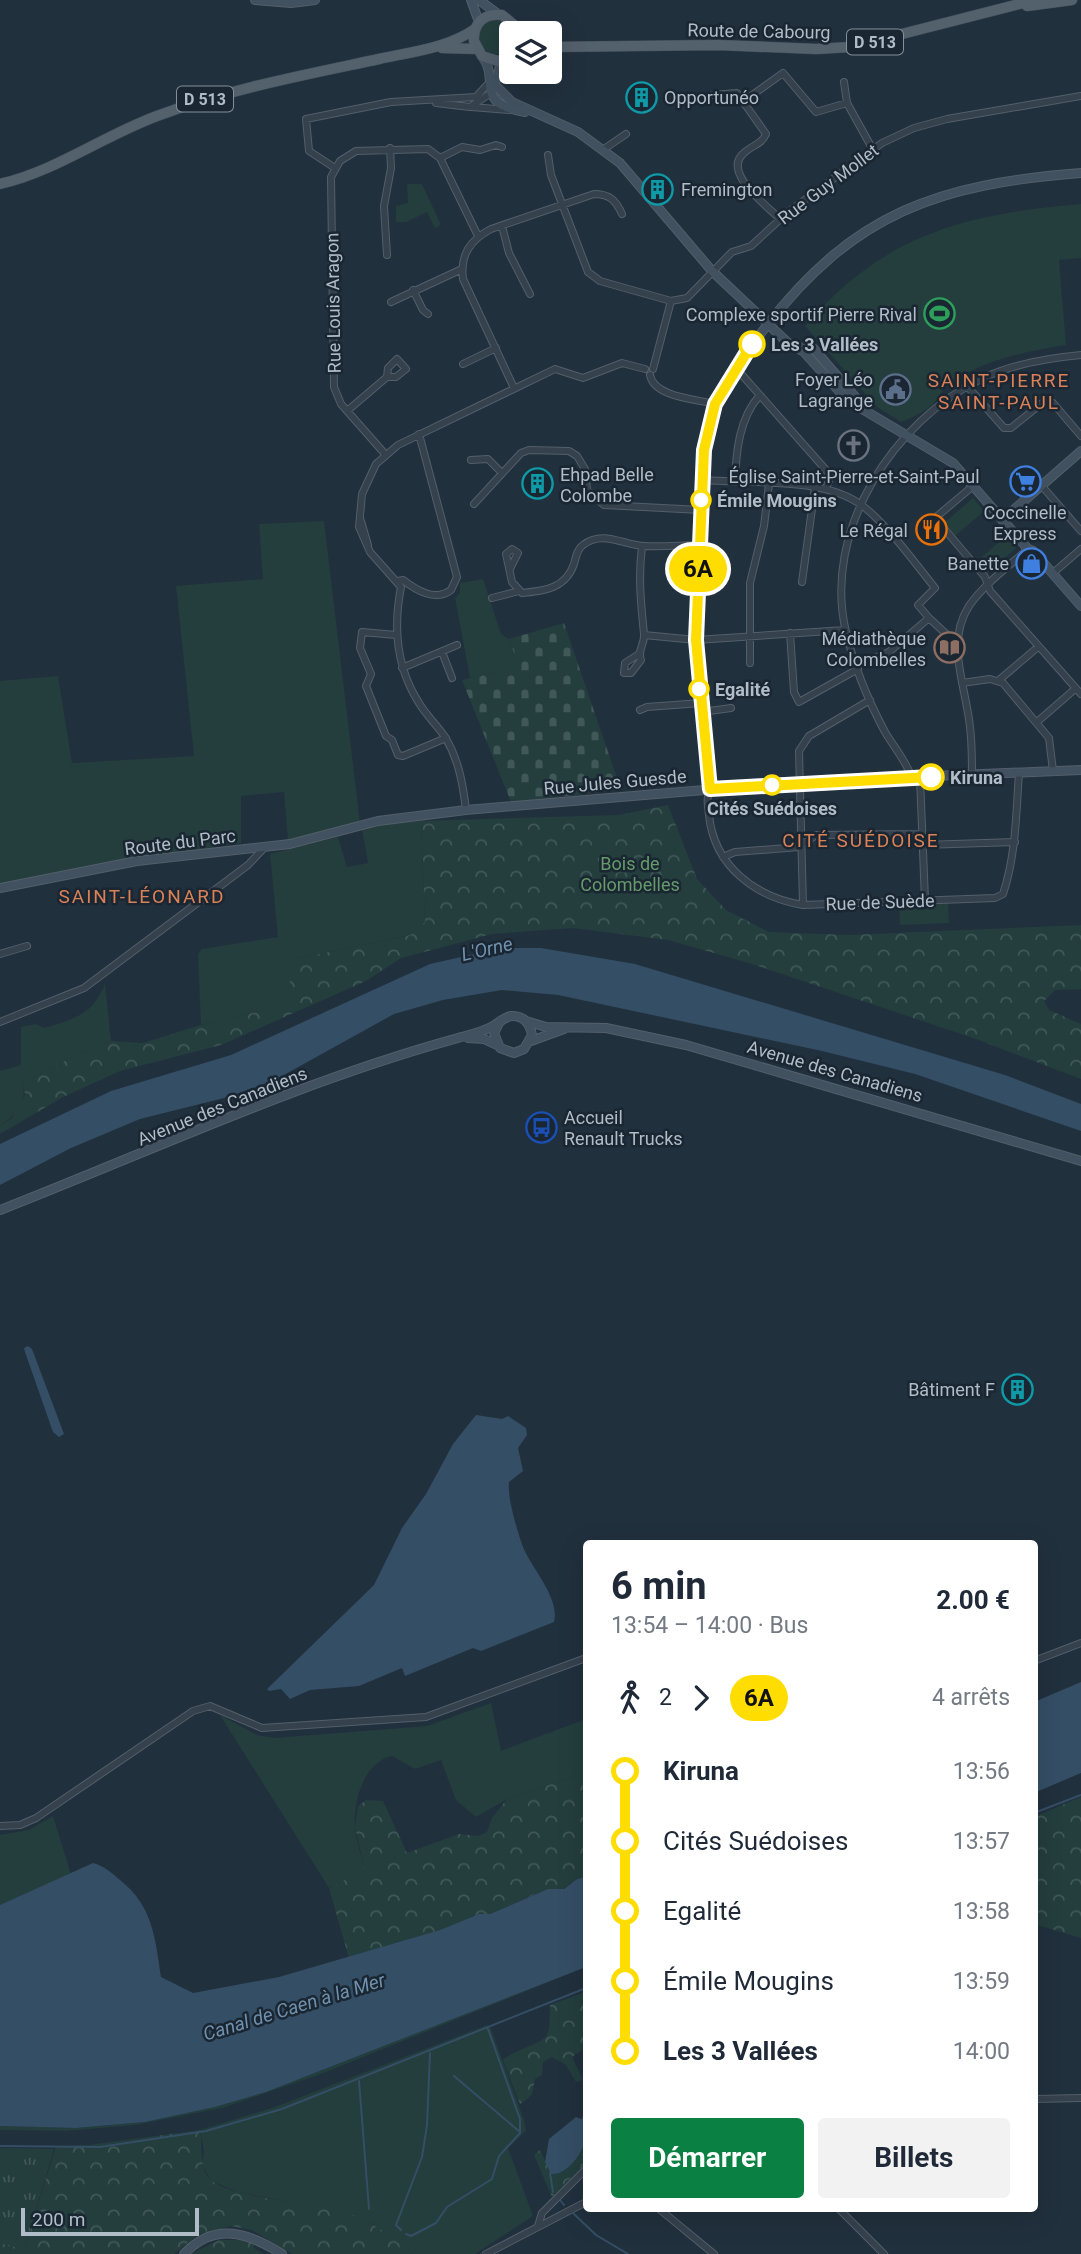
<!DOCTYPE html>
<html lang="fr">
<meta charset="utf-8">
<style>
:root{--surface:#fff;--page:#f2f2f3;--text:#1f2937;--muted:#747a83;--accent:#0b8043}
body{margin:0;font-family:Roboto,sans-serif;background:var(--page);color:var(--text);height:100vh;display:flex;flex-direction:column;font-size:26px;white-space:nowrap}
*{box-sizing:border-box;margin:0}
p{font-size:23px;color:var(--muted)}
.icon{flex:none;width:38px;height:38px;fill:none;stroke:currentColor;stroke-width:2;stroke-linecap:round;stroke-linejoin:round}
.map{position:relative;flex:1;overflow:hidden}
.drawer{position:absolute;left:583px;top:1540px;width:455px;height:672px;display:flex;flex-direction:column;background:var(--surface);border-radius:7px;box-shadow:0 7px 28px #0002}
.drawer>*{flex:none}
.badge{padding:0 14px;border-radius:23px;font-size:24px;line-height:46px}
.fabs{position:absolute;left:499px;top:21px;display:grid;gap:14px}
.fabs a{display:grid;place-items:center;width:63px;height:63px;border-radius:7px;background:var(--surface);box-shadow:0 7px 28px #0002;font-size:35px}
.scale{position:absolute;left:21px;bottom:18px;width:178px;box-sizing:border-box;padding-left:7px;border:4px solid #b0bcc8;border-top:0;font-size:19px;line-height:24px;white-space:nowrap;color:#b0bcc8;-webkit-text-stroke:5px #1a2631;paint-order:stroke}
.map>.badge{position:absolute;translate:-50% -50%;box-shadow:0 0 0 4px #fff}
.legs{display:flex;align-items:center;gap:10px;height:77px;padding:0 28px;font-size:23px}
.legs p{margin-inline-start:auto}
.summary{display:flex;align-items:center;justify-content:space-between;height:119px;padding:0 28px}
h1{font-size:38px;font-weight:700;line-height:52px}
.cta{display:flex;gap:14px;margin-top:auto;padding:14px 28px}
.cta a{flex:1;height:80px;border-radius:7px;background:var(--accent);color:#fff;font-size:28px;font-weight:700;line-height:80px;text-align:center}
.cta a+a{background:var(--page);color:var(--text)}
ul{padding:0 28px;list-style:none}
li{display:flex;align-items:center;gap:24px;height:70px;font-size:26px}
li i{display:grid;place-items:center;width:10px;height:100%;margin:0 9px;background:currentColor}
li i::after{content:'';width:18px;height:18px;margin:-9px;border:5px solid;border-radius:50%;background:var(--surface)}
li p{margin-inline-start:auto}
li:first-child i{background:linear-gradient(#0000 50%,currentColor 0)}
li:last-child i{background:linear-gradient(currentColor 50%,#0000 0)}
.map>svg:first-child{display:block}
</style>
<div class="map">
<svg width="1081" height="2254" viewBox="0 0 1081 2254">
<defs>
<pattern id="forest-crowns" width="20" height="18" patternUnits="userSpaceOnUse" patternTransform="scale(1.75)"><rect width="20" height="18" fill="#233e3d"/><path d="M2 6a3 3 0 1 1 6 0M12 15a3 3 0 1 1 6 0" fill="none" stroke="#405858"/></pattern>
<pattern id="cemetery-stones" width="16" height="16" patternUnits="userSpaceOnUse" patternTransform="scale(1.75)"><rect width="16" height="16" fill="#233e3d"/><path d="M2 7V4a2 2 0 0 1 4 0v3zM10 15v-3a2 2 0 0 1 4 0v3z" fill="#405858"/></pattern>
<pattern id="park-tufts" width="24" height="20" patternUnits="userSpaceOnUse" patternTransform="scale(1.75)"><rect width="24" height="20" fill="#233e3d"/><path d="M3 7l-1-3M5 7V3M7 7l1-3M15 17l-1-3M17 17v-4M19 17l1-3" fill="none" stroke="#405858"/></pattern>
</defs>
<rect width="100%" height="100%" fill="#21303d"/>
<path fill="#233e3d" d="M479 37a17 17 0 1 1 34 0a17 17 0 1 1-34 0Z
M407 184H422L441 225 435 228 427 212 406 222H396V206L408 203Z
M1081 204V258L1059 260 1066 345C1021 352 982 361 944 386 938 406 919 415 901 422L877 407 805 326C884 234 965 214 1081 204Z
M973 498 984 511 955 536 944 523Z
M324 521 360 823 288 841 284 792 241 796V843L118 861 0 884V681L58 676 72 763 194 756 176 586 263 579 259 524Z
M1006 536 1016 548 988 573 977 561Z
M483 579 501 634 509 639 520 666 470 678 455 598 460 593V583Z
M421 821 425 923 410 935 295 959 293 992 288 1005 201 1025 198 954 202 949 278 937 270 854 338 837 347 867 368 863 362 829 384 824Z
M948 902 949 923 900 925 899 904Z
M105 984 111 1041 78 1054 23 1083C27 1103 16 1115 0 1126V1071L21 1065V1027L36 1024 44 1028C75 1019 93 1014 105 984Z
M491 1703 501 1751 586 1719V1772L507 1799 476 1817 456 1800 441 1760 415 1769 392 1756C364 1762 353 1801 355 1827 356 1841 362 1857 365 1870L329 1888 220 1715 257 1735 274 1738 427 1726Z
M53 1816 71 1874 0 1905V1835L29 1830Z
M586 1967 321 2074 222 2108 135 2125 65 2131 0 2130V2126L76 2128 145 2122 215 2107 266 2092Z
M487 2025 491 2029 524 2120 526 2131 508 2148 533 2216 475 2254H413L373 2224 353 2215 238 2192 211 2181 202 2165 204 2151 200 2130 275 2107Z"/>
<path fill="url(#forest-crowns)" d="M668 805 697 879 726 910 769 932 849 935 1081 925V989L1055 990 1044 1001 1049 1010 1081 1024V1079L979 1040 749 963 668 940 573 928 492 934 401 958 366 981 221 1045 120 1071 65 1096 0 1134V1126L12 1118 25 1095 23 1083 78 1054 111 1041 143 1043 201 1025 287 1005 293 992 286 970 295 959 410 935 425 922 421 821 619 815Z
M586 1772V1877L577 1879 563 1889 538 1893 490 1914H479L440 1930 349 1958 329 1888 365 1870 355 1827 358 1806 366 1800 383 1801 407 1853 459 1834 478 1836 487 1832 492 1818 507 1799Z
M1081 1797V1938L1034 1924V1817Z
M585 1992 582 2003 586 2004V2047L572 2057 583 2080 576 2082 566 2065 552 2057 543 2062 542 2075 535 2079C532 2095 534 2095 520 2104L503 2060C514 2050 544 2043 547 2035 551 2027 549 2014 550 2005Z
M586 2119V2163L552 2197 534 2155 540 2150 551 2174 566 2170 579 2152 585 2139Z
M200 2130C203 2146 198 2170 212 2181 235 2199 321 2203 354 2215 376 2223 394 2240 413 2254H292L252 2230 231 2226 197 2235 174 2254H0V2242L23 2253 56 2146 89 2145Z
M219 2240H239L254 2244V2248L264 2254H191Z"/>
<path fill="url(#cemetery-stones)" d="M564 623 621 790 511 802 462 680 519 666 509 639Z"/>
<path fill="url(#park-tufts)" d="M0 2148 54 2149 23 2253 0 2242Z"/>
<path fill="#344e65" d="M501 948H541L635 964 1005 1075 1081 1104V1131L915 1074 822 1051 558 995 502 990 443 1000 394 1014 273 1081 228 1097 140 1119 71 1148 0 1185V1144L111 1091 231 1055 430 964Z
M28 1346 32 1349 64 1434 59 1437 53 1432 25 1352 24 1348Z
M476 1415 502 1419 508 1416 526 1428 527 1435 518 1448 523 1471 509 1482C507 1498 518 1533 523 1547 532 1569 560 1598 554 1622L481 1651 473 1648 405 1676 402 1668 359 1686 310 1690 290 1699 281 1689 269 1691 267 1689 374 1585 402 1528 426 1494 453 1444Z
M1081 1682V1773L1034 1793V1702Z
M93 1863C104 1866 112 1873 120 1880 153 1906 155 1938 161 1977L193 1993 279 1977 440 1930 479 1914H490L548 1889H564L577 1879 586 1877V1967L266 2092 215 2107 145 2122 76 2128 0 2126V1905Z
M576 2117 584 2120C584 2126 586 2133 585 2138 584 2153 566 2176 551 2174L545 2162 549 2139Z"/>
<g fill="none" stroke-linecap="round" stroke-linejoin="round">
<path stroke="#344e65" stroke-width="2" d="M1034 1813 1081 1795
M454 2076 520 2132
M359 2081 369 2209
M582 2121 586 2113
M0 2146 100 2147 206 2131 282 2109 586 1988
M550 2173 553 2192
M560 2200 564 2205
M574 2214 596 2235 628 2254
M401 2230 396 2225 422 2157 427 2125 430 2053
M406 2234 411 2236 436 2223 447 2207 492 2179 499 2156 520 2133V2119L488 2029"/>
<defs>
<path id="street" d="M844 82 847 103
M713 95 737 93 766 134C762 144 753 145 745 152 720 171 766 205 780 219
M744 101 783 73 816 112 847 103 872 148
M436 103 470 107 491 93
M471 107 509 110
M604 149 626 134
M548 155 551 175 588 272 600 281 671 301
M440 158 462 147 480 150 496 145 502 147
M335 168 309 151 306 119 391 102 476 97 487 85
M502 226 509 253 530 294
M387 255 384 206 391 168 390 148
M413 290 423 310 428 314
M391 302 462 269
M463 364 496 348
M735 367 826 470 830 477 826 489
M653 369 671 301 687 298 732 252 751 246 787 213 882 143 914 128 947 119 1081 96
M650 375C654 397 695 399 715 404
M967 386 1004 428H1011L1046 400 1053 403 1081 436
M514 388 463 279C460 255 470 240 491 229L594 194C609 194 616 200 622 214
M347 411 387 377 388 368 397 359 406 369 396 377H387
M385 454 341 404 334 387 331 177 340 161 356 151 428 149 440 158 478 236
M471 460 488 459 501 472
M702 480C750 484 826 476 864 507 889 527 915 563 935 588L918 605 929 618
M735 482C736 452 739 418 760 395
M1041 485 1081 531
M973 486 935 518 985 577 990 591 1081 694
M474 504 521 453 529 450 569 451 577 456 585 469 587 490 604 505 701 510
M360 518 368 545
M510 569 518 553 512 549 506 554 512 582 522 593C545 591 566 588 574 564 576 557 577 549 583 545 603 529 625 546 645 546 663 547 682 545 699 545
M1053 573 1081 549
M398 581 403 580C416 590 435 602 451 590L457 577 419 434
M802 582 815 487
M492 598 519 591
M790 633 794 692 799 702 858 669
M396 635 362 632 360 648 371 674 366 686 386 736 392 740 398 755 403 756 446 738
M644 635 696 640 845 630
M442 652 452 678
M639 654 625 663 624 673H631L641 660C637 650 645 644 644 634 641 604 638 577 642 547
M750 663V583L764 526 769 484
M857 665 889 652 929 618 957 644
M402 668 457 645
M999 680 1038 647
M962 683 990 679 1003 683 1049 738 1053 771
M640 710 647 707 701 703
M702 712 731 708
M1037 722 1075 689
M972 775C972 759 972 743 970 727 966 686 945 643 969 606 984 584 1008 567 1028 549
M912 778C906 761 894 747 885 732 869 702 854 666 846 632 822 531 893 421 983 378 1013 364 1048 358 1081 355
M920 778 925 900
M710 789C706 798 708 806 709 815 714 866 755 897 803 905L995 898 1003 894C1016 855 1016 814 1019 773
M466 810C463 785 459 760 445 737 437 725 426 715 419 703 396 667 393 628 401 587L370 552 359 527 362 494 376 464 398 445 555 369 583 378 622 363 645 369
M923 845 1015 842
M723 857 735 852 799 847 816 835 922 834
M803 905 799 751 809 736 870 700
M0 954 27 946
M0 1022 84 988 248 865 264 848
M1034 1661 1081 1643
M0 1826 20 1825 36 1818 193 1711 210 1706 262 1728 426 1717 586 1658
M1034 2099 1081 2098
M658 2208 714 2254
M838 2208 884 2254
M538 2226 542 2213 586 2169
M486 2254 586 2202"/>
<path id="secondary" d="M255 0 291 3 315 0
M471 0 479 22
M479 0 498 14
M482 56C501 81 472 103 525 112
M495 85 512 102 578 132 620 163 712 271 787 342 804 352 847 400 953 463 1028 549 1033 551 1081 606
M494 87 500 67 506 59
M797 347 813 348 857 399 859 406
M1002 520 1081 451
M710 789C707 741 699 694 697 646 695 605 699 564 700 524 701 496 700 467 706 439 715 395 737 363 765 328 854 212 939 184 1081 173
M0 888 137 861 290 844 378 821 466 810 811 781 1081 770
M526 1021 546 1027 606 1028 686 1045 1081 1161
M468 1038 484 1039 497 1045
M531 1041 564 1029
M0 1210C151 1151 301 1081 458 1038 469 1035 483 1032 493 1026 499 1023 504 1017 511 1016 524 1015 530 1024 532 1035L524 1049 514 1053 500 1048 494 1033 500 1021
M184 2254C215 2221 249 2233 282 2254"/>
<path id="primary" d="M1027 6 1072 0
M550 47 718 45 816 49 851 47 1035 0
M442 48 477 49
M511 56 498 61 482 56 474 41C473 23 484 13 502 15L524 33
M0 184C56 171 103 136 157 116 229 89 304 75 379 59 411 52 448 48 475 29"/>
</defs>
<use href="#street" stroke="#535f6a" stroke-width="8"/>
<use href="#secondary" stroke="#535f6a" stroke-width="10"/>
<use href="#primary" stroke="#414d58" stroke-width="11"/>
<use href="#street" stroke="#35414d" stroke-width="6"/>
<use href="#secondary" stroke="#425160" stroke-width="8"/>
<use href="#primary" stroke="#53616d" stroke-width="10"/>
</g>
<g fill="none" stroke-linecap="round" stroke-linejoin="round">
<defs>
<path id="line-1" d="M752 344 715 404 704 450 696 640 710 789 931 777"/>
</defs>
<use href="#line-1" stroke="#fff" stroke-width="16"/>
<use href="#line-1" stroke="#fd0" stroke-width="10"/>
</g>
<defs>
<symbol id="building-ring" viewBox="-11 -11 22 22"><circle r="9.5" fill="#1a2631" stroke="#0f9aa8" stroke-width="1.5"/><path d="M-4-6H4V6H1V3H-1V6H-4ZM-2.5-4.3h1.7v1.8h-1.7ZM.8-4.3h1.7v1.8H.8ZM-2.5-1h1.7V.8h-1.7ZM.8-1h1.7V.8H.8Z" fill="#0f9aa8"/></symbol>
<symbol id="stadium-ring" viewBox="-11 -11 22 22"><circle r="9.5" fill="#1a2631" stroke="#2e9e5b" stroke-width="1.5"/><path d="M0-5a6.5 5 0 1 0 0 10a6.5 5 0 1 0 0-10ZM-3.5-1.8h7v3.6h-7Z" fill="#2e9e5b"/></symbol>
<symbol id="civic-ring" viewBox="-11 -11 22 22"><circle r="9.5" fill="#1a2631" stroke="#5c6f8a" stroke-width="1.5"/><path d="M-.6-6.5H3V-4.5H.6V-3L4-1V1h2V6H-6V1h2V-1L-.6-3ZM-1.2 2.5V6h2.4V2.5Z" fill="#5c6f8a"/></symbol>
<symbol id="church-ring" viewBox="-11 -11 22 22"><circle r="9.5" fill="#1a2631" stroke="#6b7280" stroke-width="1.5"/><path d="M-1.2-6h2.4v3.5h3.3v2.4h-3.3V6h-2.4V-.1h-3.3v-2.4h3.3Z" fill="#6b7280"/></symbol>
<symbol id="supermarket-ring" viewBox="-11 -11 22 22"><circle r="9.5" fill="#1a2631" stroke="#3f7fe0" stroke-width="1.5"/><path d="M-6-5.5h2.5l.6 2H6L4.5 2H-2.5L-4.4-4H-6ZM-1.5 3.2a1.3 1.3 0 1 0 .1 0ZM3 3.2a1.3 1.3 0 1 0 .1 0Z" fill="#3f7fe0"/></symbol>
<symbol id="restaurant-ring" viewBox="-11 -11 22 22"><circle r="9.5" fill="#1a2631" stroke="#e8710a" stroke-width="1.5"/><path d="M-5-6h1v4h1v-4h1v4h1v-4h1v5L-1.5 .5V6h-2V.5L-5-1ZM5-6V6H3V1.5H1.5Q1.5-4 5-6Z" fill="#e8710a"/></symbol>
<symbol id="shop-ring" viewBox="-11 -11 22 22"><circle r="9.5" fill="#1a2631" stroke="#3f7fe0" stroke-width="1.5"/><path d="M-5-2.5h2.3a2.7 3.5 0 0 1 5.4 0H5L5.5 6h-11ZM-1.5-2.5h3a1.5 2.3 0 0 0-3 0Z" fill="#3f7fe0"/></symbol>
<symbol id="library-ring" viewBox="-11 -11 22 22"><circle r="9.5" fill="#1a2631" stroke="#8d6e63" stroke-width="1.5"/><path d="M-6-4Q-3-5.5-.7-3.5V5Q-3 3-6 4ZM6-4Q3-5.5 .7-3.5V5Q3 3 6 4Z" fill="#8d6e63"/></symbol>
<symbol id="bus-ring" viewBox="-11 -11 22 22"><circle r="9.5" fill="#1a2631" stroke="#1a4fb4" stroke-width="1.5"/><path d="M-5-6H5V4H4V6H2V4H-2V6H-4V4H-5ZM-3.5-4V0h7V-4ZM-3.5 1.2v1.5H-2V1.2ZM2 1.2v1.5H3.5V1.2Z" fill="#1a4fb4"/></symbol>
</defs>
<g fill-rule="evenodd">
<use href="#building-ring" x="624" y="80" width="35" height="35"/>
<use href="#building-ring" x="640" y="172" width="35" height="35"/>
<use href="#stadium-ring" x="922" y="296" width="35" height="35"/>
<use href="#civic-ring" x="878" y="372" width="35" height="35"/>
<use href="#church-ring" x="836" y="428" width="35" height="35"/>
<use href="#supermarket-ring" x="1008" y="464" width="35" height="35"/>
<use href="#building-ring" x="520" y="466" width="35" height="35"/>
<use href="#restaurant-ring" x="914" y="512" width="35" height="35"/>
<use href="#shop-ring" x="1014" y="546" width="35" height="35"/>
<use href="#library-ring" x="932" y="630" width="35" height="35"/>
<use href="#bus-ring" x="524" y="1110" width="35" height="35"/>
<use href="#building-ring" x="1000" y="1372" width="35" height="35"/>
</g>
<g fill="#fff" stroke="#fd0" stroke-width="3.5">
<circle cx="752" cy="344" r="12"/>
<circle cx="701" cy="500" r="9"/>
<circle cx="699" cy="689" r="9"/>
<circle cx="931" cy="777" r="12"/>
<circle cx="772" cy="785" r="9"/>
</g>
<g text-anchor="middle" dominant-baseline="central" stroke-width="5" stroke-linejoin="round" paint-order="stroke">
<g fill="#1a2631" stroke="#838f9b" stroke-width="2">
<rect x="847" y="29.5" width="56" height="25" rx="5"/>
<rect x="177" y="86.5" width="56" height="25" rx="5"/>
</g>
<g font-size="16" font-weight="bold" fill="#b0bcc8">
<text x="875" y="42">D 513</text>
<text x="205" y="99">D 513</text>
</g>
<g font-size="18" fill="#b0bcc8" stroke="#1a2631">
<text transform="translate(759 31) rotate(1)">Route de Cabourg</text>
<text transform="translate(828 184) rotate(-37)">Rue Guy Mollet</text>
<text transform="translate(333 303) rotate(-91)">Rue Louis Aragon</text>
<text transform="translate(615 782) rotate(-5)">Rue Jules Guesde</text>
<text transform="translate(180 842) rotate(-7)">Route du Parc</text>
<text transform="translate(880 902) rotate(-2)">Rue de Suède</text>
<text transform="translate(835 1071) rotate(16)">Avenue des Canadiens</text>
<text transform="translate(222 1106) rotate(-22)">Avenue des Canadiens</text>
</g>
<g font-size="18" fill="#b0bcc8" stroke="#1a2631" text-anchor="end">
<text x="664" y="97" text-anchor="start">Opportunéo</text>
<text x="681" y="189" text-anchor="start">Fremington</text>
<text x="917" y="314">Complexe sportif Pierre Rival</text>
<text x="873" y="379">Foyer Léo<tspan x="873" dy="21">Lagrange</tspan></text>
<text x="560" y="474" text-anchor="start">Ehpad Belle<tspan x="560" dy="21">Colombe</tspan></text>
<text x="854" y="476" text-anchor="middle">Église Saint-Pierre-et-Saint-Paul</text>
<text x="1025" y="512" text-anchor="middle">Coccinelle<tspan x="1025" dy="21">Express</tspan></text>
<text x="908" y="530">Le Régal</text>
<text x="1009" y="563">Banette</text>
<text x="926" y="638">Médiathèque<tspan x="926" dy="21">Colombelles</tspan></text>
<text x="564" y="1117" text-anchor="start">Accueil<tspan x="564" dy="21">Renault Trucks</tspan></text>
<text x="995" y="1389">Bâtiment F</text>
</g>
<g font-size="18" font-weight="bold" fill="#b0bcc8" stroke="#1a2631" text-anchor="start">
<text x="771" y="344">Les 3 Vallées</text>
<text x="717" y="500">Émile Mougins</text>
<text x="715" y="689">Egalité</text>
<text x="950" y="777">Kiruna</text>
<text x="772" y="808" text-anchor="middle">Cités Suédoises</text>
</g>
<g font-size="18" fill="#659b6b" stroke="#1a2631">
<text x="630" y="863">Bois de<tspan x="630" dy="21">Colombelles</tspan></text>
</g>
<g font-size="19" letter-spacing="2" fill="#db8158" stroke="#1a2631">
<text x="999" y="380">SAINT-PIERRE<tspan x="999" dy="22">SAINT-PAUL</tspan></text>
<text x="861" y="840">CITÉ SUÉDOISE</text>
<text x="142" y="896">SAINT-LÉONARD</text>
</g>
<g font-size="19" font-style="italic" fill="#6f91ae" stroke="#1a2631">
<text transform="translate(487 949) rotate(-13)">L'Orne</text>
<text transform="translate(294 2007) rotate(-17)">Canal de Caen à la Mer</text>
</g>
</g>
</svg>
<div class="fabs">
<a><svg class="icon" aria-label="layers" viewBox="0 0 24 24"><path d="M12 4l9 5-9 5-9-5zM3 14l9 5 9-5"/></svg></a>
</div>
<div class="scale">200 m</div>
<b class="badge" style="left:698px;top:569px;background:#fd0;color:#111">6A</b>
<section class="drawer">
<div class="summary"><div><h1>6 min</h1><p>13:54 – 14:00 · Bus</p></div><b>2.00 €</b></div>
<div class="legs"><svg class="icon" aria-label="walk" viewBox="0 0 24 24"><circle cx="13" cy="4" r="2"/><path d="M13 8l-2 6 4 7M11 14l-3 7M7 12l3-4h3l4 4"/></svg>2<svg class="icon" aria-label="forward" viewBox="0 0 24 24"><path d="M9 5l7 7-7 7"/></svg><b class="badge" style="background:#fd0;color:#111">6A</b><p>4 arrêts</p></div>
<ul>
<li><i style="color:#fd0"></i><b>Kiruna</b><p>13:56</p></li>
<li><i style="color:#fd0"></i><span>Cités Suédoises</span><p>13:57</p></li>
<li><i style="color:#fd0"></i><span>Egalité</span><p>13:58</p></li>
<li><i style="color:#fd0"></i><span>Émile Mougins</span><p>13:59</p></li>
<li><i style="color:#fd0"></i><b>Les 3 Vallées</b><p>14:00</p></li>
</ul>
<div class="cta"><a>Démarrer</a><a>Billets</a></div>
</section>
</div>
